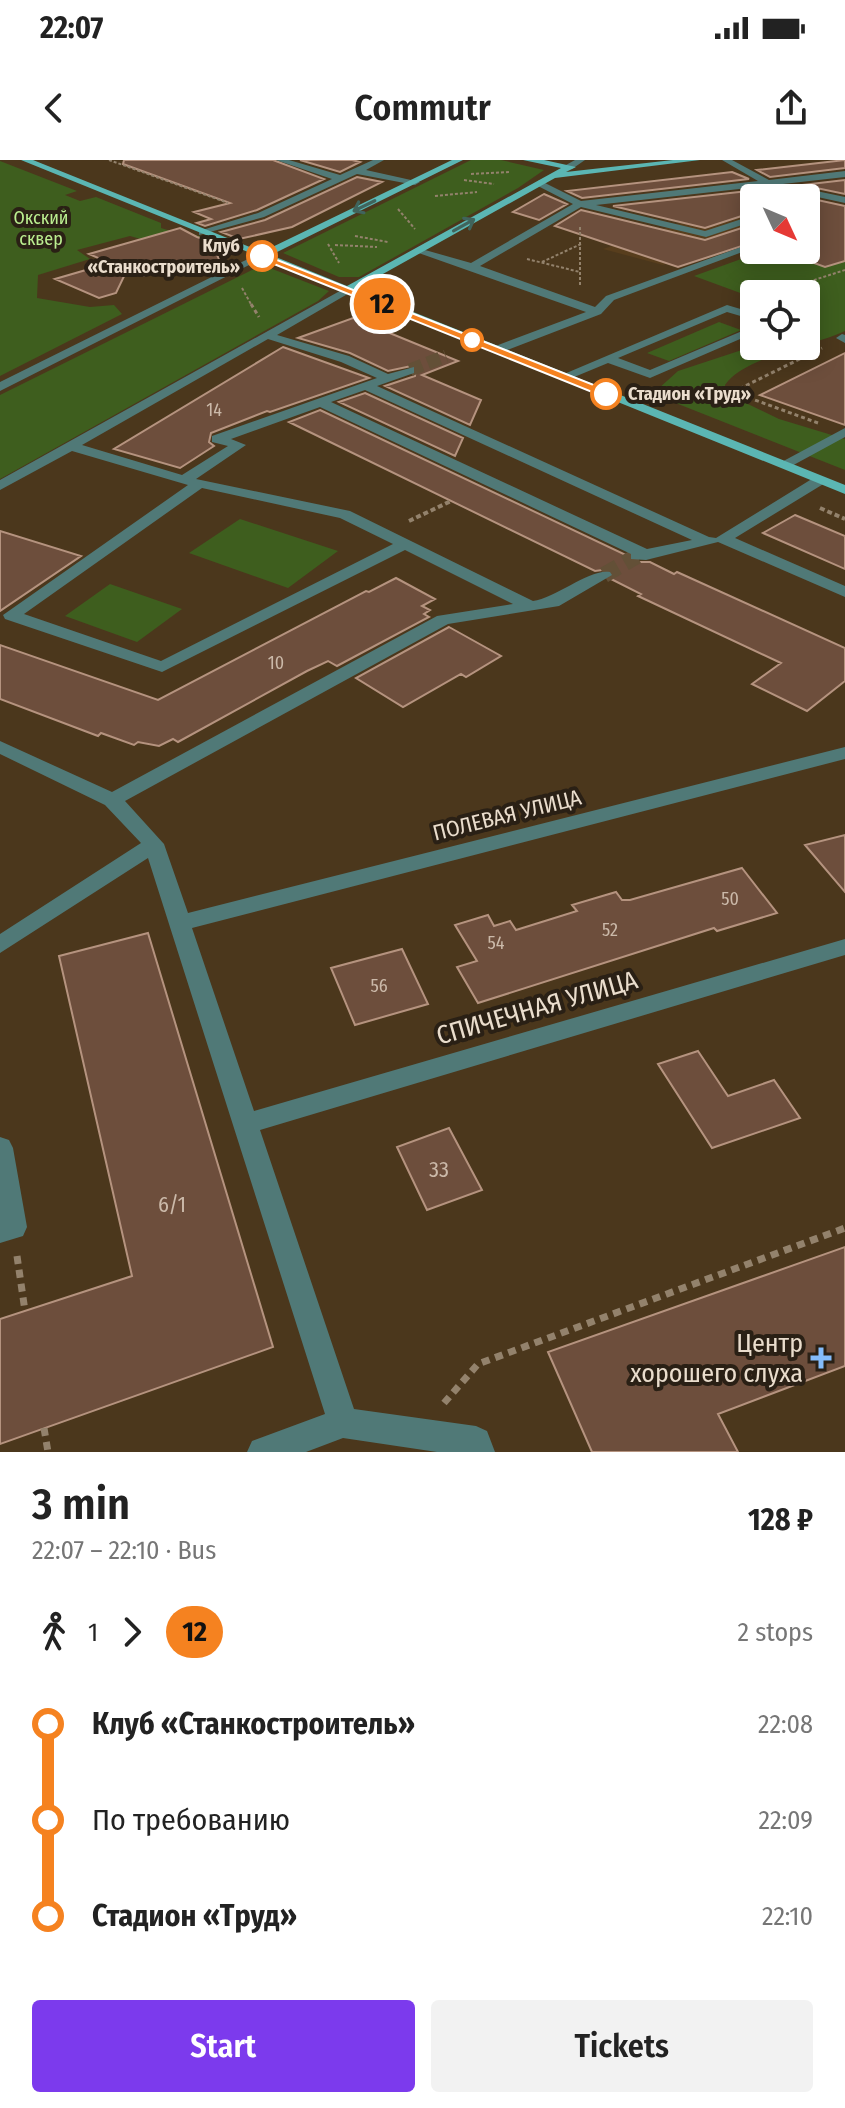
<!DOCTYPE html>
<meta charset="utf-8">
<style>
:root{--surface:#fff;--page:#f2f2f2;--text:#222;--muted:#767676;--accent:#7c3aed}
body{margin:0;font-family:"Fira Sans Condensed",sans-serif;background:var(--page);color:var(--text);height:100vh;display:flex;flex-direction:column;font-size:30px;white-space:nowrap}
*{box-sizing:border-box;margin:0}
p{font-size:26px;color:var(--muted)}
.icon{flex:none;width:44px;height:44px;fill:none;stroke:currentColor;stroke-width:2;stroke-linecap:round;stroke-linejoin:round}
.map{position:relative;height:1292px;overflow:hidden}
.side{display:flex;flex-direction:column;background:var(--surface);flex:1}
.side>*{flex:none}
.badge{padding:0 16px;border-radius:26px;font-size:28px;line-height:52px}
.needle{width:52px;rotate:134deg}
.tools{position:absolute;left:740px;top:24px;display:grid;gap:16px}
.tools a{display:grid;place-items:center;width:80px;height:80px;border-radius:8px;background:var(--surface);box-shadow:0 4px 20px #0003;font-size:40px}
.map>.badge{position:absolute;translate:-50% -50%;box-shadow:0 0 0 4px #fff}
.legs{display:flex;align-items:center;gap:12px;height:88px;padding:0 32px;font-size:26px}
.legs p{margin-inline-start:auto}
.headline{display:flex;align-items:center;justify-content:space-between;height:136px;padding:0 32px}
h1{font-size:44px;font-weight:600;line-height:60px}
.button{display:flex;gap:16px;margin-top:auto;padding:16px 32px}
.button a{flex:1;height:92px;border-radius:8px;background:var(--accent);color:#fff;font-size:32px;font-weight:600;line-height:92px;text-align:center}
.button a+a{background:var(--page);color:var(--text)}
ul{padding:0 32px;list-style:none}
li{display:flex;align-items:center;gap:28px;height:96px;font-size:30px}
li i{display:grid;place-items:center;width:12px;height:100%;margin:0 10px;background:currentColor}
li i::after{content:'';width:20px;height:20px;margin:-10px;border:6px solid;border-radius:50%;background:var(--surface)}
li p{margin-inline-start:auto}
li:first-child i{background:linear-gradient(#0000 50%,currentColor 0)}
li:last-child i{background:linear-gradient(currentColor 50%,#0000 0)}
.status{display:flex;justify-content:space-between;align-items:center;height:56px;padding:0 40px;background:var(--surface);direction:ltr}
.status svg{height:22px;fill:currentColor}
header{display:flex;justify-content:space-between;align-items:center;height:104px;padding:0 32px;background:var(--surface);font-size:36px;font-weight:600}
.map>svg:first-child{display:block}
</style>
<div class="status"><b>22:07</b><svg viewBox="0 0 49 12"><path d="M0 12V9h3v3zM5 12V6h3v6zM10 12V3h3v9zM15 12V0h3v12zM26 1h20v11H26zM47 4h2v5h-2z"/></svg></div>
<header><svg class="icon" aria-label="back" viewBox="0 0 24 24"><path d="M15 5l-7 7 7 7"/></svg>Commutr<svg class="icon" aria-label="share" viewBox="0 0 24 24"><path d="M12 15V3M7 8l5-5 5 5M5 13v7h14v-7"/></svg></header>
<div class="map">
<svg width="845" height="1292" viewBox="0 0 845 1292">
<rect width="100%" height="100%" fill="#4b371c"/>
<path fill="#583e1d" d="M754 38V84L736 79 663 105 603 89Z"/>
<path fill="#3e5e1e" d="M471 0H501L544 10 518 28 359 117H339L283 93Z
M0 1 77 31 65 35 80 41 96 37 161 63V68C179 74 194 73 212 80L204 86 151 82 130 76 77 90 90 99 38 115 37 138 90 147 114 145 122 154 0 216Z
M845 61V171C813 186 744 197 725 225L727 234 779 259 845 279V310L658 236V229L678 211 754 186H806V177L813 176 806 168V134H754V138L694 116 766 90H806Z
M262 105 329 131 318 141 0 319V235Z
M719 162 741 170 669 201 647 193Z
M240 359 338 391 288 428 189 393Z
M110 424 182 449 137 482 65 456Z"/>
<path fill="#6d4e3c" stroke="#b5937f" stroke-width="2" d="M124 0H273L324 19 257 50 205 66 197 63 211 59 194 52 230 43 123 4Z
M300 0H352L360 2 340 12Z
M845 0V8L770 17 757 10Z
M732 12 749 19 582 38 567 31Z
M357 17 382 22 292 67 239 79 221 72 265 60Z
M845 20V34L802 25Z
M767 29 845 46V101L825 107 778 90H806V62L814 54 806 49V38H754V52L705 68 613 46Z
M544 34 567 44 539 60 513 52Z
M581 50 705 80 754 64V82L678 107 555 66Z
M180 68 197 77 222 85 213 87 221 103 196 115 175 106 143 116 127 110 116 133 99 138 55 119 110 103 89 94Z
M353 158 458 201 422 215 481 240 470 265 385 226 415 216 416 205 388 211 350 193 298 178Z
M283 187 369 218 270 252 267 251 211 273 209 282 214 286 180 308 114 289Z
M845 193V265L760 235Z
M365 233 463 278 455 296 339 242Z
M320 250 628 396 631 402H650L674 414 677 412 845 488V521L807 551 752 524 781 503 638 436 641 434 611 419 615 416 610 409 595 411 289 262Z
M795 355 845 376V409L763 373Z
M0 371 81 396 0 451Z
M396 418 435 439 422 446 430 450 424 454 429 457 337 506 328 501 307 511 178 582 173 579 159 586 138 582 134 585 101 573 98 576 0 539V485L158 540 366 431 369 432Z
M449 467 501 496 466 517 461 514 403 547 356 518Z
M845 675V732L805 685Z
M742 708 777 753 717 771 714 768 478 843 457 807 477 801 455 765 488 755 494 766 510 761 516 770 577 751 572 745 616 732 622 740H630Z
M148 773 273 1187 0 1284V1159L132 1116 59 796Z
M402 789 428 844 355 865 331 808Z
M698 891 728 936 774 920 800 958 712 988 658 904Z
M449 968 482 1030 427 1050 397 987Z
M845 1087V1206L718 1254 738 1292H592L548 1192Z"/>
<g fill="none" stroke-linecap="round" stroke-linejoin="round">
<path stroke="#635037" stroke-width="13" stroke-dasharray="13 6" stroke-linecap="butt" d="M410 210 446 196"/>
<path stroke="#635037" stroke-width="16" stroke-dasharray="16 8" stroke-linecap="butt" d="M604 415 637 396"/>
<path stroke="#93826c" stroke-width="2" stroke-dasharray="3 2" stroke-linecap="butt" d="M109 0 228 43
M471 14 509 12
M464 20 494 24
M435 36 477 32
M398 49 415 69
M580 67V125
M355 76 388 82
M328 84 339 103
M335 85 377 87
M527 99 580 112
M542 102 581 84
M242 128 252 146
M771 134 845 110"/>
<path stroke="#93826c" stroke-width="3" stroke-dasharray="4 3" stroke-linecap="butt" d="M251 144 259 157
M818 263 733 232 822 188"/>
<path stroke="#93826c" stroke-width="4" stroke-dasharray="5 3" stroke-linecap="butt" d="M820 348 845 359
M409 361 451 341"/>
<path stroke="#93826c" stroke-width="7" stroke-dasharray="8 6" stroke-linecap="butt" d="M17 1096 25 1151
M444 1243 478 1204 845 1068
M44 1268 48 1292"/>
<path fill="#507977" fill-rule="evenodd" d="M276 0H289L340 15 373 0H384L366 10 420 22 415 25 357 14 264 57 199 75V71L258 53 332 19Z
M575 0H585L572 9H566V5Z
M722 0H732L769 20 845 11V17L783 24 845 37V43L767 26 596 45 705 71 754 55V61L706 77 581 47 480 106 595 147 606 136 744 86 753 88 614 140 601 154 497 194 491 190 493 187 586 152 413 91 418 88 471 103 573 44 536 25 539 20 581 41 758 21Z
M806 52 811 55 809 58 806 59Z
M258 94 267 96 0 231V222Z
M347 127 352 130 351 132 277 175 349 196 388 214 414 207V213L377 226 709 377 716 378 815 317H825V323L735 378 845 426V437L718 382 646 400 631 399V394L320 247 231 279 246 285 196 319 350 351 533 441C556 438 590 408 610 412L612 415 559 446 448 464 125 641 164 684 188 753 845 587V599L192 768 254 951 845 779V795L260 970 354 1249 476 1266 487 1271 495 1292H437L343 1278 306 1292H247L252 1281 325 1254 148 698 0 793V774L141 683 105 645 0 594V581L112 632 437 456 513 444 405 390 162 512 5 459 3 455 188 325 72 291 0 330V320ZM268 179 341 202 377 218 212 276V282L228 286 182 315 82 285ZM365 230 692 380 647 389 331 242ZM202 328 340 358 393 384 161 501 24 454Z
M727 145 754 153V160L727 152 618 198 650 210 754 166V173L650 218 608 203 567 220 557 217Z
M842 174 845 175V183L836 178Z
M845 268V277L788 308 776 305Z
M0 977 9 980 13 988 27 1067 23 1076 0 1083Z"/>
<path fill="#5bb6b3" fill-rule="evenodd" d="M21 0H33L262 92 452 0H463L271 95 347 126 561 8 523 0H544L576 7 566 12 673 0H700L555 18 356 129 845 325V334Z"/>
</g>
<defs><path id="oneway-shaft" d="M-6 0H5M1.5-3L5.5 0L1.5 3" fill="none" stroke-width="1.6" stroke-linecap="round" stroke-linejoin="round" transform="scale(2)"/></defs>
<g stroke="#40645c">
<use href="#oneway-shaft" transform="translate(364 46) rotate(154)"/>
<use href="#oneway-shaft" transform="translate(464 65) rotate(-29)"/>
</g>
<path fill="#f58220" stroke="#fff" stroke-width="2" d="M262 94 609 231 611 234 602 236 259 98Z"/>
<g fill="#fff" stroke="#f58220" stroke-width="4">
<circle cx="262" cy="96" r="14"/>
<circle cx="472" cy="180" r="10"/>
<circle cx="606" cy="234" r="14"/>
</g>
<path fill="#84bcfb" stroke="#2a2015" stroke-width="3" d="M817 1186h8v8h8v8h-8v8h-8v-8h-8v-8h8z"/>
<g text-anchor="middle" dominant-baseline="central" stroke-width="8" stroke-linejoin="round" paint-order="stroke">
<g font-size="18" fill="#bbee90" stroke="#2a2015">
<text x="41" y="58">Окский<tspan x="41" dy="21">сквер</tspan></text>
</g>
<g font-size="18" font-weight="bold" fill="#eaddcd" stroke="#2a2015" text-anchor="end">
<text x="240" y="86">Клуб<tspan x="240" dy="21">«Станкостроитель»</tspan></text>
<text x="628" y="234" text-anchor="start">Стадион «Труд»</text>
</g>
<g font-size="18" fill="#cbb9a9">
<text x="214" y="250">14</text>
<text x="276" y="503">10</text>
<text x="730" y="739">50</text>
<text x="610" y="770">52</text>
<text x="496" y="783">54</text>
<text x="379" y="826">56</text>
</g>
<g font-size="22" fill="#eaddcd" stroke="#2a2015">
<text transform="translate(507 655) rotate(-14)">ПОЛЕВАЯ УЛИЦА</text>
</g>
<g font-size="22" fill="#cbb9a9">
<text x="439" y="1009">33</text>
<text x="172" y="1044">6/1</text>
</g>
<g font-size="26" fill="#eaddcd" stroke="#2a2015">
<text transform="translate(537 848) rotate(-16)">СПИЧЕЧНАЯ УЛИЦА</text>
</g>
<g font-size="26" fill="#eaddcd" stroke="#2a2015" text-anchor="end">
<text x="803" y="1183">Центр<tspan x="803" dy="30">хорошего слуха</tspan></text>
</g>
</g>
</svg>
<div class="tools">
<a><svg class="needle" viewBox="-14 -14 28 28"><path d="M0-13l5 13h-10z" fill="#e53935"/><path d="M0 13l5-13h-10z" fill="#767676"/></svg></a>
<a><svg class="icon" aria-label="locate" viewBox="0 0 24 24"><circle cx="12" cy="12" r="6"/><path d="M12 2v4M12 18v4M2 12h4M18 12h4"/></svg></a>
</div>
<b class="badge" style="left:382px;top:144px;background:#f58220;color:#111">12</b>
</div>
<section class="side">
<div class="headline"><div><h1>3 min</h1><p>22:07 – 22:10 · Bus</p></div><b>128 ₽</b></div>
<div class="legs"><svg class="icon" aria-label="walk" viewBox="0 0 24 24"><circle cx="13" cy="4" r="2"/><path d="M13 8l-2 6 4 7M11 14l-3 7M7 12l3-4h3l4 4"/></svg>1<svg class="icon" aria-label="forward" viewBox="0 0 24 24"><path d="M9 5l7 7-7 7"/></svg><b class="badge" style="background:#f58220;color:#111">12</b><p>2 stops</p></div>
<ul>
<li><i style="color:#f58220"></i><b>Клуб «Станкостроитель»</b><p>22:08</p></li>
<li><i style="color:#f58220"></i><span>По требованию</span><p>22:09</p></li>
<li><i style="color:#f58220"></i><b>Стадион «Труд»</b><p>22:10</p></li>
</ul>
<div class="button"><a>Start</a><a>Tickets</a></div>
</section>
